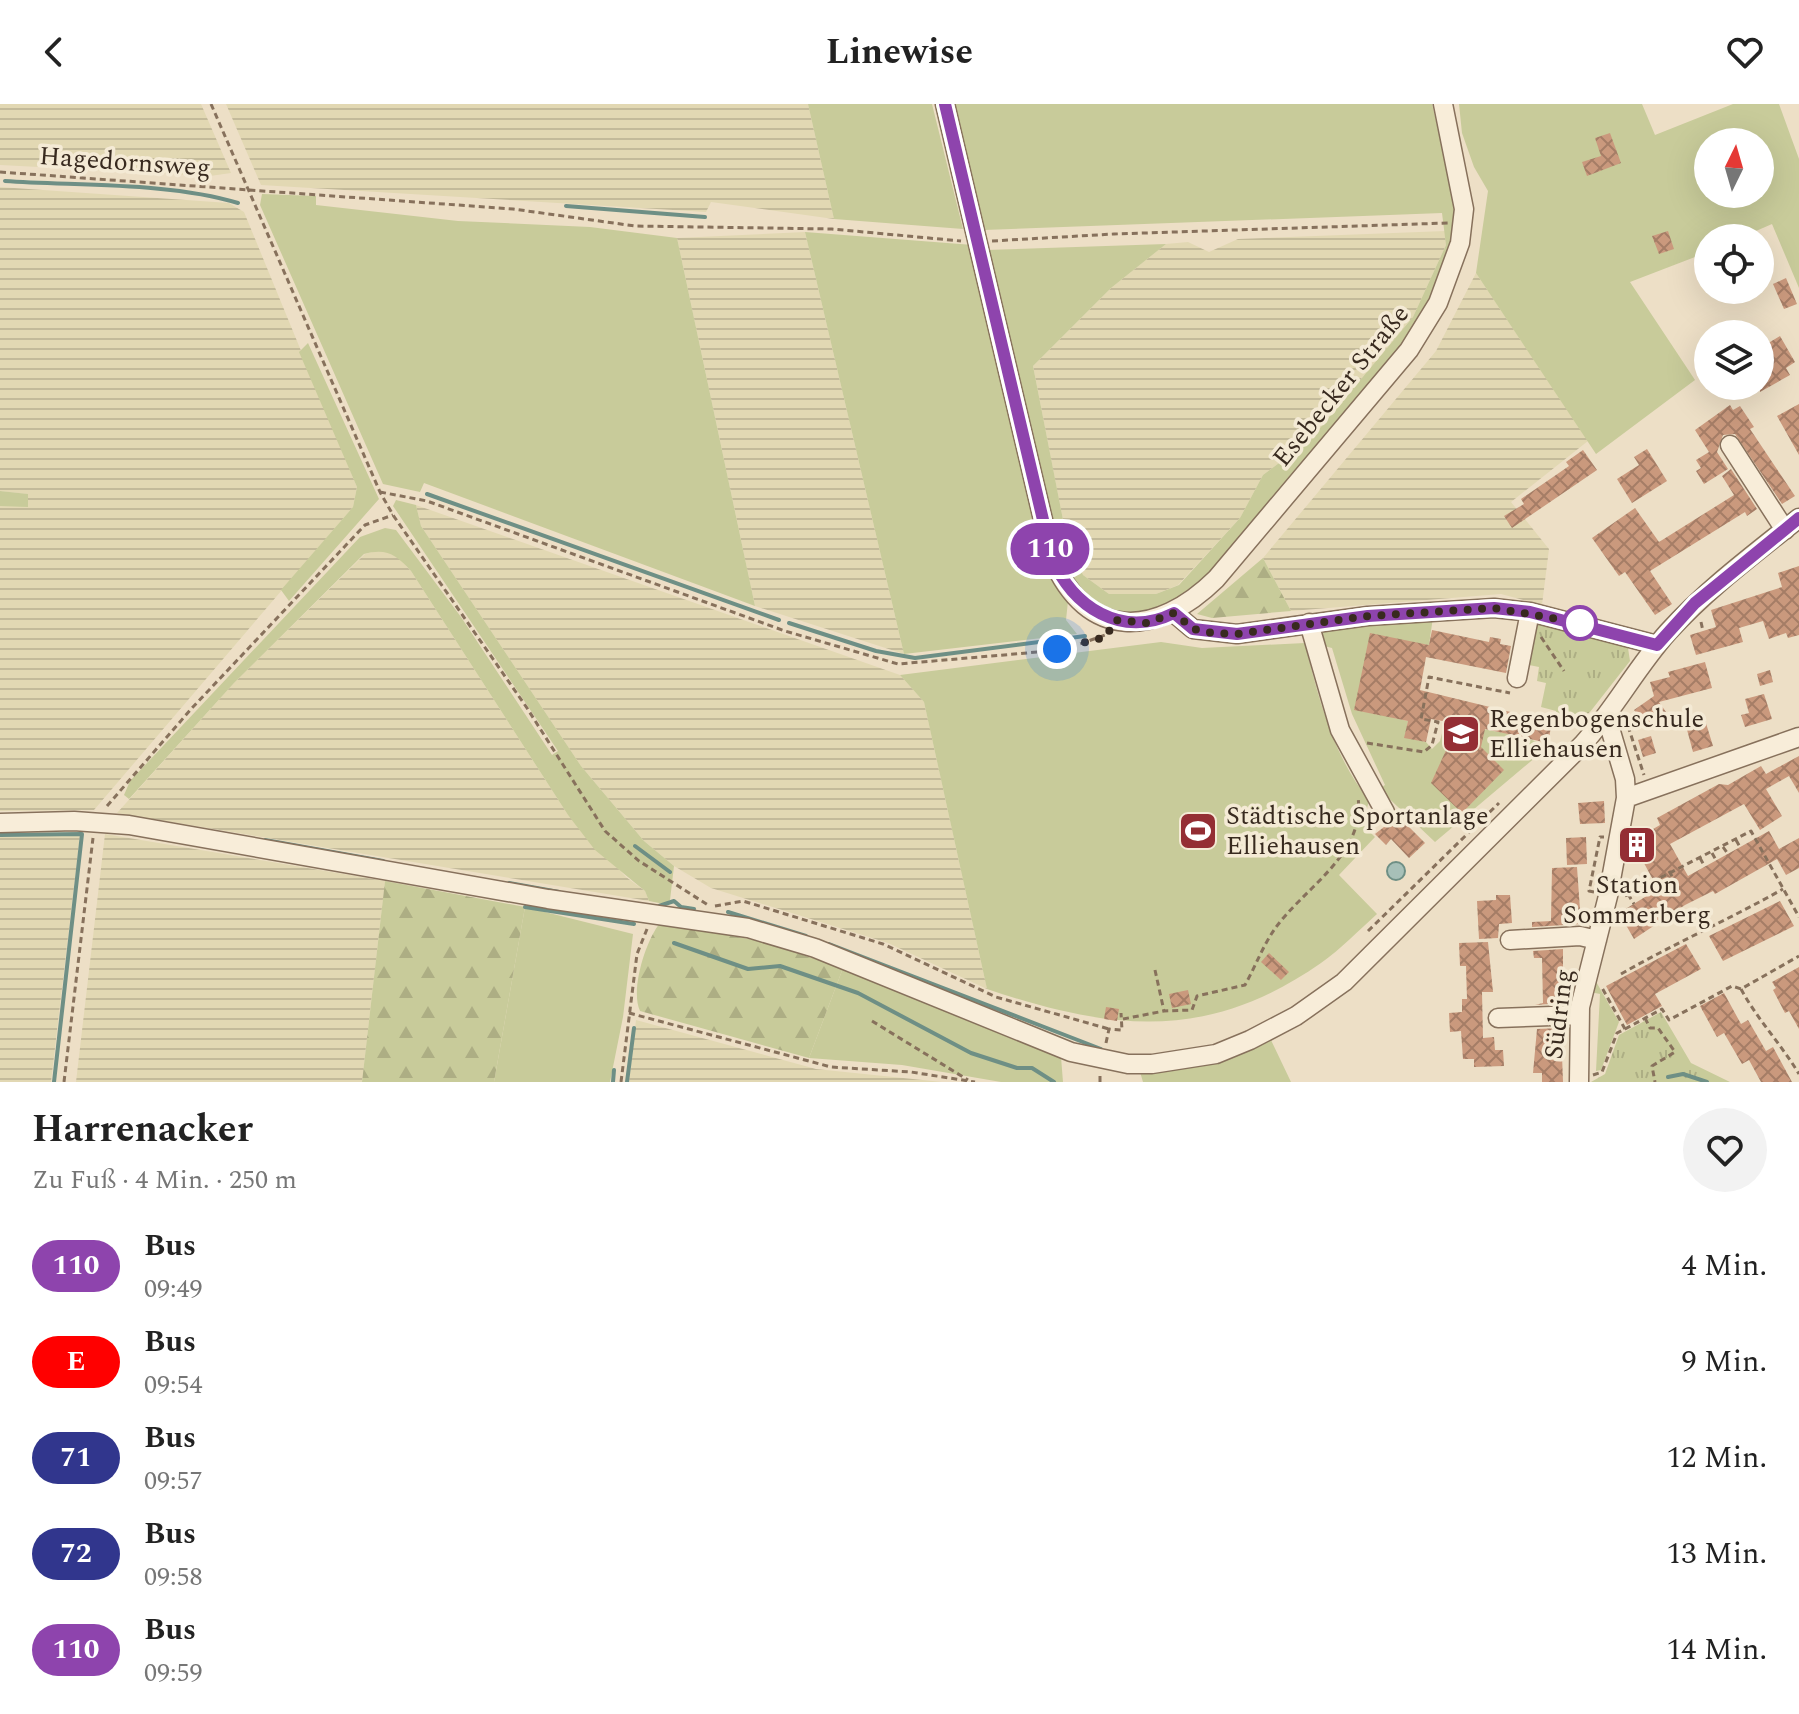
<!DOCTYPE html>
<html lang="de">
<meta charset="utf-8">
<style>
:root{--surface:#fff;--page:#f2f2f2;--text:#222;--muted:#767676}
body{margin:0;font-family:Spectral,serif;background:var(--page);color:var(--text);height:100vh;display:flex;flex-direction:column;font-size:30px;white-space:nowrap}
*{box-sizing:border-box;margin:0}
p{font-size:26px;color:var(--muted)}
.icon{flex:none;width:44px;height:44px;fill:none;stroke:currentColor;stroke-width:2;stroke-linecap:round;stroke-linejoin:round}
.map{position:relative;height:978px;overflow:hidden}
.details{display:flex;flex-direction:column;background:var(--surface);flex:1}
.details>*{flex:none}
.badge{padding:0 16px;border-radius:26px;font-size:28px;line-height:52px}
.needle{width:52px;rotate:5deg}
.tools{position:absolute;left:1694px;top:24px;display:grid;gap:16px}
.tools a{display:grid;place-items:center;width:80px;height:80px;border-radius:50%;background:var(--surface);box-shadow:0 8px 32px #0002;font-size:40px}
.you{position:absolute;width:40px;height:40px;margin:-20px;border:6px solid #fff;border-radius:50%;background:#1a73e8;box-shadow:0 0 0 12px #1a73e833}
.map>.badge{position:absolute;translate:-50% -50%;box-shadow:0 0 0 4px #fff}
.round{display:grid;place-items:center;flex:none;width:84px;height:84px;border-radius:42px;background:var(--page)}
.head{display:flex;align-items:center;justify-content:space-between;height:136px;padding:0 32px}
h1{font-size:38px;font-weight:700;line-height:60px}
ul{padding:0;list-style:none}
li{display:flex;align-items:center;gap:24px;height:96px;padding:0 32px}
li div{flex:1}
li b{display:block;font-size:30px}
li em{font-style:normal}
li .badge{min-width:88px;font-weight:700;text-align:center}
header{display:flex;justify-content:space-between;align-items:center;height:104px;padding:0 32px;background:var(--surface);font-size:36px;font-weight:700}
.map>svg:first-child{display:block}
</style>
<header><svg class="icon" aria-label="back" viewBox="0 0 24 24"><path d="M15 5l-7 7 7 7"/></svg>Linewise<svg class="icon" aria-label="heart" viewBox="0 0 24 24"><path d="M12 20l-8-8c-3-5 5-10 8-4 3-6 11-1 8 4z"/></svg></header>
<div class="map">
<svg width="1799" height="978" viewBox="0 0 1799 978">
<defs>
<pattern id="farmland-rules" width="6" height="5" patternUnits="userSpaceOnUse" patternTransform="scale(2)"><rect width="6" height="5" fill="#e2d8b3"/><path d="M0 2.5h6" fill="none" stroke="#c3ba9a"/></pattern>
<pattern id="forest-firs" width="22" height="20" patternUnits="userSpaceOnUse" patternTransform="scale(2)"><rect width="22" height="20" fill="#c8cb9a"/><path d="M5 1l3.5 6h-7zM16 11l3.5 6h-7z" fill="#adae84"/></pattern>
<pattern id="park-tufts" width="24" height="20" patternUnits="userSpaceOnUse" patternTransform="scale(2)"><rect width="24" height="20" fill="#c8cb9a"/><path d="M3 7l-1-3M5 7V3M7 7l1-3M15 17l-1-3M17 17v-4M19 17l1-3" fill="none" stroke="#adae84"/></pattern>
<pattern id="building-cross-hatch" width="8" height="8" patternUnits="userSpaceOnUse" patternTransform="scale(2)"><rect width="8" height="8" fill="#ca997d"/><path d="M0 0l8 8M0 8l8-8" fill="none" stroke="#a57d66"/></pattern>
</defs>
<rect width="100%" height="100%" fill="#eddfc6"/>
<path fill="url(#farmland-rules)" d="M0 0H201L231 69 210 72 0 61Z
M226 0H808L834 115 711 98 706 108 261 81Z
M0 83 229 99 244 108 357 383 353 403 94 706 0 707V402H28L27 390 0 387Z
M1445 127 1446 141 1413 213 1310 336 1263 371 1240 414 1178 481 1156 490 1129 492 1109 490 1083 471 1066 431 1033 262 1111 184 1166 140 1188 138 1209 148 1238 135Z
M805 128 904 550 755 502 677 134Z
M1476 169 1588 337 1511 398 1549 445 1542 501 1501 490 1291 507 1263 454 1436 247Z
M416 401 900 571 924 598 987 885 888 839 711 784 674 762 644 737 581 662 421 422Z
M379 446 395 450 411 467 568 711 626 773 645 787 649 797 117 709 234 579 365 450Z
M105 730 385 777 362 978H76Z
M80 731 51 978H0V733Z
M636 916 816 965 942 978H629Z"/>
<path fill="#c8cb9a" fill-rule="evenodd" d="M808 0H932L963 125 834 115Z
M954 0H1432L1457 108 1441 177 1411 233 1199 483 1147 511 1111 507 1077 486 1060 458 986 146 1166 140 1111 184 1033 262 1066 431 1083 471 1109 490H1156L1179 481 1240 414 1263 371 1310 336 1413 213 1446 141 1442 109 984 126Z
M1459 0H1642L1655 31 1733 0H1779L1799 55V184L1772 120 1740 134H1708V148L1630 178 1695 276 1596 350 1476 169 1488 87 1474 63 1462 29ZM1708 38H1760V90H1708Z
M262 90 316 92V101L458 117 590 123 677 134 755 502 424 379 420 388 383 380 260 101Z
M805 128 973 141 1057 482 1068 497 1066 516 1077 530 904 550Z
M308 239 379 395 289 497 281 486 353 403 357 383 299 248Z
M0 387 28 390V403L0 402Z
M396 396 416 401 421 422 581 662 644 737 674 762 670 796 664 800 649 797 645 787 595 746 568 711 411 467C396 451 387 444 364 450L234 579 129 695 124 691 130 677 360 433 385 424 396 426 461 513 552 651 558 647 393 402Z
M1433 513 1429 541 1409 538 1394 614 1408 617 1405 633 1426 638 1432 645 1440 637 1445 618 1520 632 1518 642 1527 644 1529 635 1549 642 1435 738 1379 685 1385 681 1352 610 1332 544 1320 541V526Z
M1161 538 1202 544 1305 539C1318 593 1333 652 1369 696L1363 721 1375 733 1339 771 1377 810C1359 826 1341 845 1321 859 1208 938 1112 927 987 885L924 598 900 571Z
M525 803 633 830 623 913 610 978H494Z
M843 864 1061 953 1063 978H1001L902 961 809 954Z
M1594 874 1619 918 1601 966 1596 967 1600 890 1590 888Z
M1270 934 1291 978H1143L1140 968Z"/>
<path fill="url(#forest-firs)" d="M1263 454 1291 507 1212 514 1197 510Z
M385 777 525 803 494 978H362Z
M660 819 760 837 843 864 809 954 640 907C630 886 646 836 660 819Z"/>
<path fill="url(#park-tufts)" d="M1541 517 1628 544 1630 557 1590 608 1576 618 1555 614 1556 607 1541 603 1546 579 1537 577 1539 563 1524 560 1532 524Z
M1661 908 1691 959 1730 978H1591L1605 970 1619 931Z"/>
<path fill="#a7c0b8" stroke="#6e8f85" stroke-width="2" d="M1387 767a9 9 0 1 1 18 0a9 9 0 1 1-18 0Z"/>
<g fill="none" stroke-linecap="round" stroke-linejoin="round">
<path stroke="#6e8f85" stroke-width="4" d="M5 77C76 82 170 78 238 99
M566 102 705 113
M427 390 779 516
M789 519 876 547 915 554 1085 532
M0 731 82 730 54 978
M265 736 383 757
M635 742 670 768
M509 779 559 788
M659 802 674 797 681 803 694 805
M525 803 634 820
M728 808 806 832
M674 839 748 865 780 862 858 889 971 949 1017 964H1032L1054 978
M829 840 1101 945
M1668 973 1683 970 1707 978
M613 978 614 966
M627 978 634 924"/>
</g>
<path fill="url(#building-cross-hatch)" d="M1610 29 1621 59 1587 72 1582 58 1601 52 1595 34Z
M1668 127 1674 145 1659 150 1652 132Z
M1786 174 1797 200 1784 205 1773 180Z
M1780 232 1795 258 1786 264 1790 271 1760 288V244Z
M1799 300V351L1777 312Z
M1730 301 1733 306 1740 302 1754 323 1750 325 1795 392 1782 400 1735 330 1723 331 1717 348 1728 365 1704 380 1696 367 1701 364 1696 356 1709 348 1695 326Z
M1647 345 1667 377 1632 399 1617 375 1639 361 1634 353Z
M1583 346 1597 366 1512 424 1504 412 1524 400 1521 395 1569 362 1566 358Z
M1731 365 1757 405 1747 412 1745 408 1650 467 1672 500 1655 511 1625 468 1619 472 1592 434 1635 404 1659 438 1734 391 1722 372Z
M1799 462V531L1788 534 1786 529 1769 535 1763 517 1739 524 1743 538 1696 551 1690 531 1716 523 1711 506 1782 483 1778 469Z
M1432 526 1489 538 1490 533 1501 535 1500 540 1511 542 1506 569 1426 553 1420 586 1552 618 1548 639 1485 625 1481 643 1504 666 1462 709 1431 679 1448 642 1467 643 1471 622 1431 615 1426 638 1404 634 1408 617 1354 606 1370 529 1429 541Z
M1705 558 1712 584 1659 598 1666 608 1646 622 1634 606 1654 592 1650 578 1670 573 1668 568Z
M1770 566 1773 578 1760 582 1757 570Z
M1764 590 1772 615 1745 623 1741 611 1749 609 1745 595Z
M1705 616 1713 642 1693 648 1686 622Z
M1651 632 1656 649 1643 653 1638 636Z
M1799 652V689L1789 672 1766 685 1782 712 1760 726 1744 700 1670 740 1688 772 1769 727 1779 745 1799 734V764L1786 771 1777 755 1715 790 1713 787 1685 801 1634 835 1619 809 1658 785 1632 737 1660 721 1657 714 1719 680 1728 681 1761 662 1766 670Z
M1604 697 1605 719 1580 720 1578 699Z
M1398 712 1425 739 1409 754 1391 735 1386 741 1375 730Z
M1586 733 1587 760 1567 761 1566 734Z
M1577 763 1581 820 1532 823V818L1551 817 1552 764Z
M1496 791H1510L1512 819 1499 820 1498 834 1479 835 1477 797 1496 796Z
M1780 797 1794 822 1723 857 1709 832Z
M1488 838 1493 888H1482L1483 934 1494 933 1495 946H1503L1504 962 1474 963V955H1463L1461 927 1450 928 1449 909 1462 908V895H1467L1466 862H1460L1459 839Z
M1686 840 1701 865 1655 890 1662 902 1627 921 1606 882Z
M1563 845V899L1535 901 1543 899 1542 854H1534L1533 847Z
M1269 849 1289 868 1281 876 1261 858Z
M1799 863V925L1789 907 1785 909 1773 886 1776 884 1772 878Z
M1188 886 1191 900 1172 904 1169 890Z
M1724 889 1741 920 1748 916 1766 947 1773 943 1792 978H1761L1749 956 1742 960 1724 929 1717 933 1700 902Z
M1106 903 1119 905 1117 917 1104 915Z
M1561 924 1563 978H1542V969H1533L1537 925Z"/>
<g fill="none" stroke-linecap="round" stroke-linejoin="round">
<defs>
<path id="minor" d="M945 0 1052 454C1087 538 1157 533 1216 475L1409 246 1438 199 1460 139 1464 105 1443 0
M1730 341 1785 426
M1174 509 1193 525 1237 530 1368 512 1494 504 1530 508 1657 541
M1309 519 1340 626 1385 708
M1517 574 1530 508
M1626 694 1799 633
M0 719 74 717 129 721 548 795 748 824 815 844 1071 948 1128 960H1152L1216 950 1250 936 1296 912 1344 878 1582 641C1614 606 1636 564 1668 528 1707 485 1754 450 1799 414
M1510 836 1580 832 1597 836
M1498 914 1579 911
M1579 978 1580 903 1608 792 1626 694 1625 675 1607 614"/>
</defs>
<use href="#minor" stroke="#87715c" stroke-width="21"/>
<path stroke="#87715c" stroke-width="3" stroke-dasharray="6 4" stroke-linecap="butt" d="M211 0 380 388 393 411 527 604 605 727 639 757 708 801
M0 68 513 105 635 122 832 125 961 137
M992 137 1114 130 1448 119
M380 388 427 397 785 527 898 560 1038 548 1077 541 1108 530
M1701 518 1703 527
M1541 533 1564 567
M1628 622 1644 671
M1367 639 1424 648 1432 641 1438 618 1421 615 1429 573 1510 589
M107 702 192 604 365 421 393 411
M1736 736 1740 743
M1723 743 1728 750
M1712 749 1716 756
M1700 754 1705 763
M1669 767 1673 774
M1648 779 1653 788
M1638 785 1643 793
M1594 788 1589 787 1600 733H1604
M1628 790 1634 800
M1625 792 1751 727 1799 813
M715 802 743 797 883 840 996 893 1109 925
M1368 827 1499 699
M1155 866 1164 907
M1621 870C1675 839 1730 815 1783 785
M1741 885C1757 915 1781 940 1799 970
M629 909 831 963 911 968 975 978
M1645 914 1650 924H1658L1675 948 1652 962 1655 978
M1123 915 1164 907 1192 906 1197 892 1245 881C1255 863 1263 842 1274 826 1303 784 1366 751 1358 693
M872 917 968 976
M1625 925 1662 905 1669 916 1732 882 1741 885 1799 852
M1106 939 1109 925 1122 926 1121 909
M1593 971 1602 968 1617 929 1625 925 1601 882
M64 978 93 734
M621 978 637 850 647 825
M1100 978V970"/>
<use href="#minor" stroke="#f8edd9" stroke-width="18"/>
</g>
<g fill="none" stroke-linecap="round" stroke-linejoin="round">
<defs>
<path id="line" d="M945 0 1052 454C1072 503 1122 535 1174 509L1193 525 1237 530 1368 512 1494 504 1530 508 1657 541 1695 499 1799 414"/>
</defs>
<use href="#line" stroke="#fff" stroke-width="18"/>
<use href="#line" stroke="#8e44ad" stroke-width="12"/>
<path stroke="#382a1f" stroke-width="8" stroke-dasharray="0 14.4" d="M1057 545 1106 533 1115 516 1147 519 1174 509 1193 525 1212 529 1237 530 1368 512 1494 504 1580 519"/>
</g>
<defs>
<symbol id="school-square" viewBox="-11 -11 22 22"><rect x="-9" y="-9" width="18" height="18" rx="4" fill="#942e34" stroke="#f4ead5"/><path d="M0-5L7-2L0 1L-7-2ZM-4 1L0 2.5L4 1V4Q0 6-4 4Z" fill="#fff"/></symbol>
<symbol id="stadium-square" viewBox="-11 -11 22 22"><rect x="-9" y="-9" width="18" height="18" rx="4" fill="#942e34" stroke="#f4ead5"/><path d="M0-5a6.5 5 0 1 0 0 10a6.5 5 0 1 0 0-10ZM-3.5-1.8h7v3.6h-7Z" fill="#fff"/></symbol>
<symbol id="building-square" viewBox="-11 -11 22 22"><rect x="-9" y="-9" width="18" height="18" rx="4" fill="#942e34" stroke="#f4ead5"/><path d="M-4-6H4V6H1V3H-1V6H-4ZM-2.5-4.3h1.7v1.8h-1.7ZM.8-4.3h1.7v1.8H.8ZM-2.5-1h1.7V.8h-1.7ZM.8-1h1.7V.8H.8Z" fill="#fff"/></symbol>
</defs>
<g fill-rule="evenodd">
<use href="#school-square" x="1439" y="608" width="44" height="44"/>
<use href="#stadium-square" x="1176" y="705" width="44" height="44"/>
<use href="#building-square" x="1615" y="719" width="44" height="44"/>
</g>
<circle fill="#fff" stroke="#8e44ad" stroke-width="4" cx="1580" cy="519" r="16"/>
<g text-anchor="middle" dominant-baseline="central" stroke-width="7" stroke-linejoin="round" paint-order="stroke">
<g font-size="26" fill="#382a1f" stroke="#f4ead5">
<text transform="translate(125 58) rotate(4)">Hagedornsweg</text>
<text transform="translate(1341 282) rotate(-51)">Esebecker Straße</text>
<text transform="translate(1559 910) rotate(-83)">Südring</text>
</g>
<g font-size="26" fill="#382a1f" stroke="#f4ead5" text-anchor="start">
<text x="1489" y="615">Regenbogenschule<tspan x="1489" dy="30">Elliehausen</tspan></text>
<text x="1226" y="712">Städtische Sportanlage<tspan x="1226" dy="30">Elliehausen</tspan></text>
<text x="1637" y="781" text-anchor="middle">Station<tspan x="1637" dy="30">Sommerberg</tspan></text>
</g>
</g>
</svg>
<div class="tools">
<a><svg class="needle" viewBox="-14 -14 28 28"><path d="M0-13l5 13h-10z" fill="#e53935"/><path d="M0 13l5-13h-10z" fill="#767676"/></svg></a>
<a><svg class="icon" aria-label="locate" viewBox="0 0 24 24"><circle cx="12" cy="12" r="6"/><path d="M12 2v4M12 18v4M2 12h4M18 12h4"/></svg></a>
<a><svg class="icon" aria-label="layers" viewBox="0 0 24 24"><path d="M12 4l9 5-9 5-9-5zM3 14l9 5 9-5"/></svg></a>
</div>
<div class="you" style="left:1057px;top:545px"></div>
<b class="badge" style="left:1050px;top:445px;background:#8e44ad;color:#fff">110</b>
</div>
<section class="details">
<div class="head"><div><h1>Harrenacker</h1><p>Zu Fuß · 4 Min. · 250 m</p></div><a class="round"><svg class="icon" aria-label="heart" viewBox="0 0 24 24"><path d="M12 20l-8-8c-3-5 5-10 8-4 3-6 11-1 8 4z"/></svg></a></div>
<ul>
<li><span class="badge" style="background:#8e44ad;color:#fff">110</span><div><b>Bus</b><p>09:49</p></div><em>4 Min.</em></li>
<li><span class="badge" style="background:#f00;color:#fff">E</span><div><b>Bus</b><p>09:54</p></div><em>9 Min.</em></li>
<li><span class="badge" style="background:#31368d;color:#fff">71</span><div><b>Bus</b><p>09:57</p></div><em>12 Min.</em></li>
<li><span class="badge" style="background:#31368d;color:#fff">72</span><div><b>Bus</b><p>09:58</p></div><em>13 Min.</em></li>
<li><span class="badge" style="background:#8e44ad;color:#fff">110</span><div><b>Bus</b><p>09:59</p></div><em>14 Min.</em></li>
</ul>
</section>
